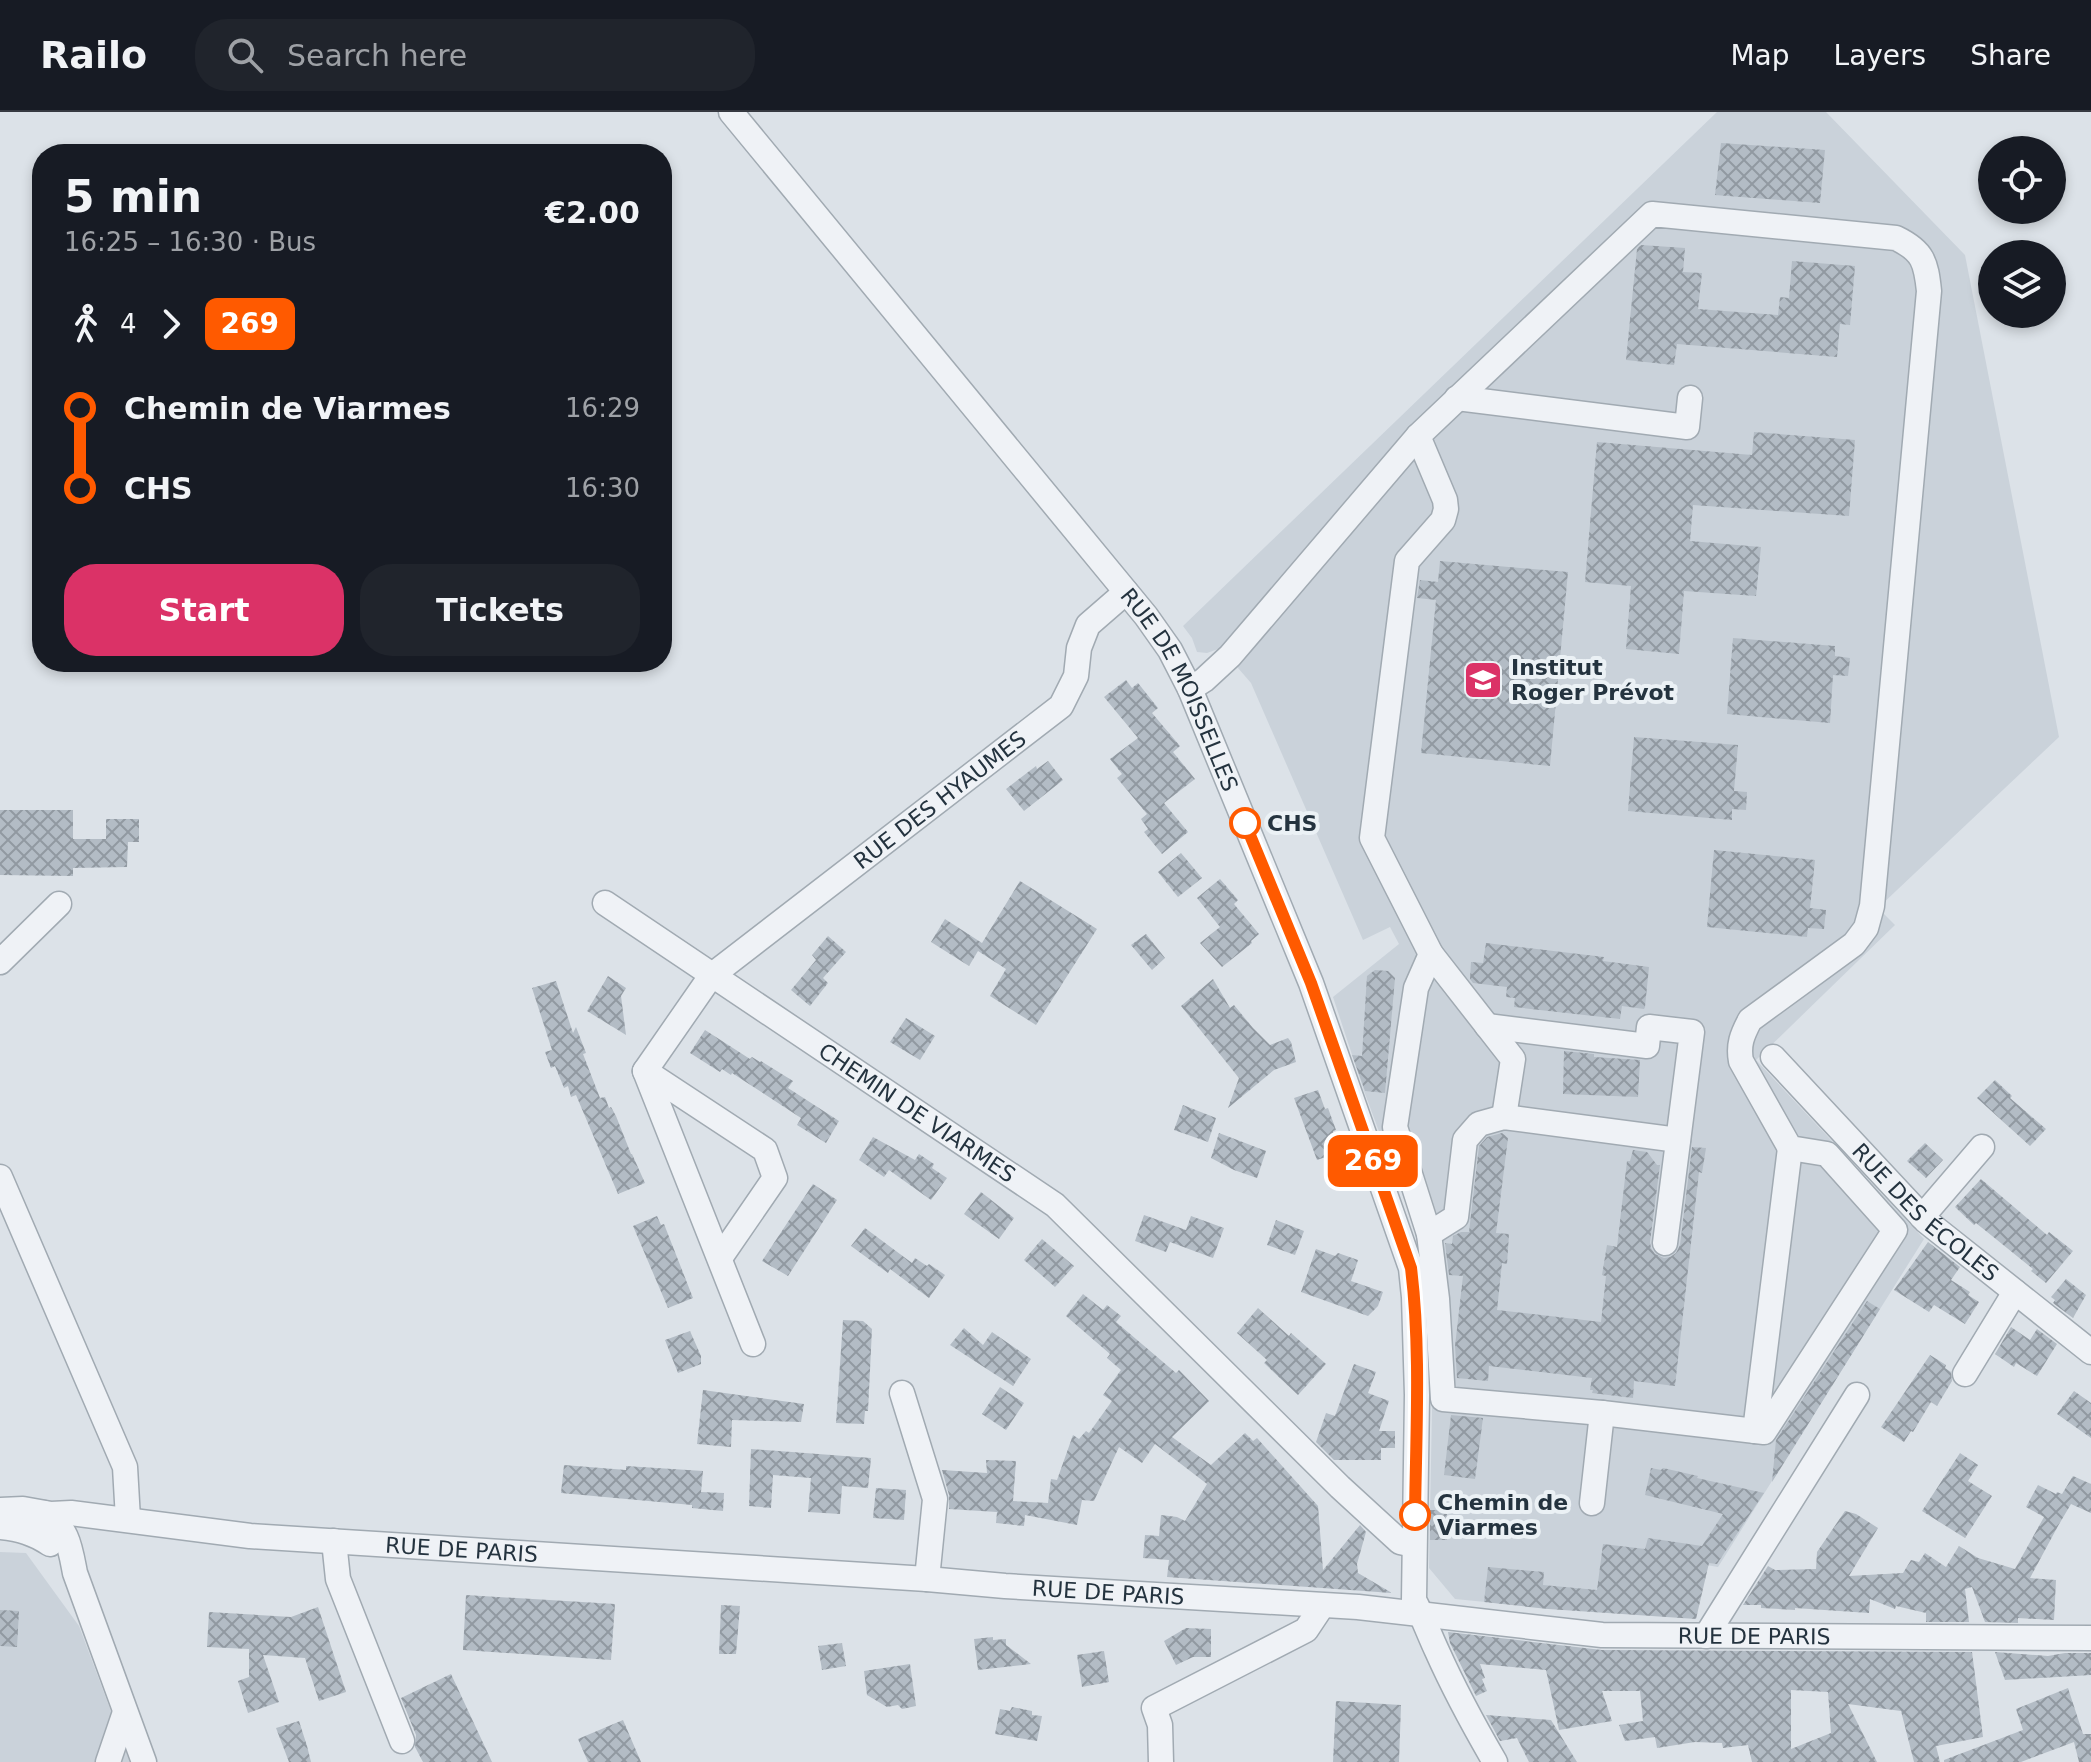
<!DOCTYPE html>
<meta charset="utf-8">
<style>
:root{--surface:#171b24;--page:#20242c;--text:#f1f3f6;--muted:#9ea1a6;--line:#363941;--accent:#db3267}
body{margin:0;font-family:"DejaVu Sans",sans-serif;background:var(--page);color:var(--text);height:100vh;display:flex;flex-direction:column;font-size:30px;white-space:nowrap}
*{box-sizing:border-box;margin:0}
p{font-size:26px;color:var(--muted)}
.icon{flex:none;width:44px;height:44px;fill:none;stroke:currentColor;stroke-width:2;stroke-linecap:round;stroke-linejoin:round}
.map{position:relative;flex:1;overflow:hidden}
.panel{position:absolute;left:32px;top:32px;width:640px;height:528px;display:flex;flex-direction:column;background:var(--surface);border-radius:32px;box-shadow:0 4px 12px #0003}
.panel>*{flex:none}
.badge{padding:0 16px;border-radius:12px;font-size:28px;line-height:52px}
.buttons{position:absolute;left:1978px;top:24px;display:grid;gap:16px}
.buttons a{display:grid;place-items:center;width:88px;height:88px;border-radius:50%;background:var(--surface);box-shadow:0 4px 12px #0003;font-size:40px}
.map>.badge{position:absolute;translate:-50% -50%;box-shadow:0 0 0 4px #fff}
.legs{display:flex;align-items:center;gap:12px;height:88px;padding:0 32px;font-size:26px}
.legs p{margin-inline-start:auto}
.overview{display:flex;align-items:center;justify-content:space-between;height:136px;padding:0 32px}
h1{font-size:44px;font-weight:600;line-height:60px}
.action{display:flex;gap:16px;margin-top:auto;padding:16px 32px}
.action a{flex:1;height:92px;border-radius:32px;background:var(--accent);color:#fff;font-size:32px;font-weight:600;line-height:92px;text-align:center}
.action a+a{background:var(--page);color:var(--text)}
ul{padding:0 32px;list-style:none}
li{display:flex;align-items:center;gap:28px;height:80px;font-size:30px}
li i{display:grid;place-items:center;width:12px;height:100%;margin:0 10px;background:currentColor}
li i::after{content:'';width:20px;height:20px;margin:-10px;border:6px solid;border-radius:50%;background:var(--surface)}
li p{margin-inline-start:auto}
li:first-child i{background:linear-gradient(#0000 50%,currentColor 0)}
li:last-child i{background:linear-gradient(currentColor 50%,#0000 0)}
header{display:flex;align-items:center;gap:48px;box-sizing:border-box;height:112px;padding:0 40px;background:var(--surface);border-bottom:2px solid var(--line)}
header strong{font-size:38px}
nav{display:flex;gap:44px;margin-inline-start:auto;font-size:28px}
.search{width:560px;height:72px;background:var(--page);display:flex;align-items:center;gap:20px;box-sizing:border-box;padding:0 28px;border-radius:32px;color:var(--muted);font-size:30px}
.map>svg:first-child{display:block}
</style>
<header>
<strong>Railo</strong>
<div class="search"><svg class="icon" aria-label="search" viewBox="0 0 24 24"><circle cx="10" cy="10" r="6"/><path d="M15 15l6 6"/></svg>Search here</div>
<nav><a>Map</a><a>Layers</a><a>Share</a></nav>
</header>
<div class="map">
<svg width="2091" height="1650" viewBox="0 0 2091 1650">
<defs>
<pattern id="building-cross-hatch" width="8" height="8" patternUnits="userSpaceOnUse" patternTransform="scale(2)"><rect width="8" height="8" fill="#b3bcc5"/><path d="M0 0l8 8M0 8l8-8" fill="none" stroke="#9199a1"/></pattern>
</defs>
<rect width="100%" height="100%" fill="#dce2e8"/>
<path fill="#cad2da" d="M1717 0H1826L1965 143 2059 625 1878 796 1895 813 1756 948 1924 1127 1718 1455 1689 1450 1612 1500 1555 1497 1455 1487 1429 1456 1432 1297 1423 1138 1364 979 1333 885 1399 832 1390 815 1363 828 1251 571 1238 556 1239 552 1221 536 1207 541 1197 540 1192 526 1183 514Z
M0 1440 26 1441 79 1514 130 1650H0Z"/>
<path fill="url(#building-cross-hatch)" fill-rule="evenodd" d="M1721 31 1825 38 1820 91 1715 83Z
M1641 133 1685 136 1683 160 1702 161 1698 197 1778 203 1780 185 1789 186 1792 149 1855 154 1850 213 1840 212 1837 245 1677 232 1674 253 1626 248 1637 137Z
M1754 320 1855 328 1849 404 1693 393 1690 429 1761 435 1756 484 1684 479 1679 542 1626 537 1631 474 1585 470 1597 330 1752 343Z
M1440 449 1568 460 1550 654 1421 641 1436 488 1417 486 1420 468 1438 470Z
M1733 526 1835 534V544L1850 546 1848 564 1833 563 1830 611 1727 602Z
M1126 568 1132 576 1138 571 1158 596 1152 601 1180 634 1173 640 1195 667 1164 691 1188 720 1162 742 1144 720 1148 717 1141 707 1147 702 1117 666 1122 662 1110 647 1138 626 1104 585Z
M1634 625 1738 633 1734 679 1747 680 1746 698 1732 697V708L1628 699Z
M1048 649 1063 668 1024 699 1006 677 1036 654 1037 657Z
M0 698H73V727H106V707H139V730H128L127 755 73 756V764L0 763Z
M1714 738 1815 748 1810 796 1826 798 1824 817 1808 816 1807 825 1707 815Z
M1181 741 1202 766 1178 785 1158 760Z
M1220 767 1238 788 1234 792 1259 822 1251 829 1252 831 1222 855 1200 831 1220 815 1197 786Z
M1020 769 1097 817 1036 913 990 884 1006 857 978 839 969 854 931 830 945 807 982 831Z
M1146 822 1165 846 1152 858 1131 833Z
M828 824 846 840 823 866 828 871 810 894 791 878 816 848 812 843Z
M1486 831 1604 845 1603 849 1649 855 1645 895 1644 897 1622 894 1620 907 1514 895 1515 886 1506 885 1507 875 1473 871 1470 867 1471 850 1483 851Z
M1375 858 1388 859 1395 866 1385 981 1365 979 1352 943 1362 944 1367 864Z
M608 864 626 876 621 884 626 923 587 899Z
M1213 867 1230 896 1234 893 1253 916 1270 933 1288 926 1291 930 1296 950 1274 958 1228 996 1239 966 1181 894Z
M556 869 573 921 576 915 586 941 583 942 600 986 605 985 609 996 611 995 616 1004 631 1042H632L645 1071 618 1082 576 983 571 985 568 974 564 976 555 954 551 956 545 940 552 938 532 876Z
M906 906 935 924 920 948 890 930Z
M705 918 750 947 752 945 760 950 761 949 793 969 788 976 839 1009 826 1031 797 1013 801 1006 732 961 731 963 722 957 720 960 690 941Z
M1564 939 1594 942V945L1640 948 1638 985 1563 982Z
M1995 968 2012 984 2010 986 2046 1017 2030 1034 1977 986Z
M1318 978 1325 997 1328 996 1336 1018 1333 1019 1340 1040 1317 1048 1294 986Z
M1183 993 1216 1006 1208 1030 1174 1018Z
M1219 1021 1266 1039 1257 1066 1234 1058 1211 1046Z
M1502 1021 1508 1026 1496 1121 1509 1122 1507 1152 1502 1151 1497 1198 1601 1210 1606 1164 1602 1163 1607 1133 1617 1135 1627 1049H1630L1633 1038 1647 1040 1657 1053H1660L1650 1130 1651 1136 1655 1142 1664 1146 1670 1145 1676 1141 1680 1133 1692 1035 1706 1036 1702 1061 1699 1060 1675 1274 1634 1269 1633 1286 1592 1281 1593 1278H1590L1592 1266 1489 1254 1488 1269 1457 1266 1455 1234 1463 1164 1449 1163 1445 1131 1452 1132 1453 1124 1461 1120H1469L1479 1034 1487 1025Z
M873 1025 915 1048 919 1042 934 1052 932 1056 947 1066 931 1088 889 1058 884 1065 859 1048Z
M1925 1031 1943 1048 1926 1066 1907 1049Z
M1981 1067 2047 1123 2049 1120 2073 1139 2046 1171 2031 1159 2033 1157 1976 1111 1974 1113 1955 1095Z
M813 1072 837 1088 788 1164 762 1149Z
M981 1080 1014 1106 999 1127 964 1102Z
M1144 1103 1186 1118 1191 1104 1224 1116 1213 1146 1170 1130 1166 1140 1135 1129Z
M657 1104 661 1113 664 1112 693 1186 668 1196 633 1114Z
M1276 1108 1304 1119 1295 1143 1267 1133Z
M865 1116 912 1151 915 1146 927 1154 929 1152 945 1163 929 1186 890 1157 888 1161 851 1134Z
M1042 1127 1074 1154 1055 1175 1024 1148Z
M1928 1130 1960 1155 1951 1168 1970 1180 1968 1183 1979 1190 1965 1212 1934 1193 1929 1200 1894 1178Z
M1316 1137 1335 1144 1338 1141 1358 1148 1351 1169 1383 1180 1378 1194 1368 1204 1301 1180Z
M2066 1167 2086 1183 2073 1206 2053 1191 2055 1188 2051 1185Z
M1083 1182 1103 1198 1107 1193 1121 1204 1116 1210 1176 1261 1179 1258 1209 1289 1172 1325 1211 1353 1245 1321 1253 1329 1257 1326 1318 1394 1323 1458 1360 1413 1366 1420 1357 1452 1358 1461 1392 1481 1167 1465 1169 1448 1143 1446 1145 1423 1159 1424 1161 1403 1177 1405 1185 1409 1207 1372 1155 1332 1142 1351 1119 1335 1094 1389 1082 1388 1077 1413 1025 1403 1024 1414 996 1411 997 1400 949 1397V1383L942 1358 987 1361 986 1348 1016 1349 1013 1389 1048 1391 1051 1367 1057 1368 1073 1323 1079 1327 1086 1319 1089 1321 1112 1289 1103 1283 1121 1258 1107 1246 1110 1242 1066 1204Z
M1867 1189 1880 1197 1772 1370 1776 1328Z
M1258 1196 1289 1224 1291 1221 1326 1252 1298 1283 1264 1251 1267 1248 1237 1221Z
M843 1208 863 1209 872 1217 868 1299H865L864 1312 836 1311Z
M2011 1215 2030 1228 2037 1217 2057 1232 2037 1264 2016 1251 2014 1255 1995 1242Z
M964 1216 983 1233 992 1220 1031 1247 1013 1274 950 1233Z
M690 1219 701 1244V1252L678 1261 665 1228Z
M1930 1243 1946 1253 1945 1256 1951 1260 1952 1269 1937 1294 1931 1290 1913 1320 1911 1319 1904 1330 1881 1315Z
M1354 1252 1376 1260 1368 1281 1389 1289 1379 1319H1395V1336H1381V1348H1334L1316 1330 1326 1301 1335 1304Z
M1000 1275 1024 1291 1006 1318 982 1302Z
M703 1278 804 1292 801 1310 732 1308 731 1335 697 1332Z
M2074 1279 2091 1291V1326L2057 1302Z
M1451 1303 1483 1306 1475 1367 1444 1363Z
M751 1337 871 1346 868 1376 842 1374 840 1402 808 1400 811 1366 773 1363 771 1396 749 1394Z
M1960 1341 1978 1353 1968 1369 1992 1384 1965 1426 1922 1399Z
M564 1353 626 1358V1354L703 1359 701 1380 724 1381 723 1399 692 1396V1393L561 1381Z
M1651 1356 1661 1358 1663 1356 1698 1364 1697 1366 1764 1381 1717 1452 1709 1451 1696 1507 1548 1497 1484 1490 1488 1455 1544 1460 1543 1473 1597 1478 1603 1432 1645 1437 1648 1426 1702 1434 1723 1402 1645 1383Z
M2073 1364 2091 1372V1401L2071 1392 2058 1414 2030 1466 2056 1468 2054 1508 2018 1506V1511L1985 1510 1972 1475 1965 1477 1969 1510H1926V1501L1896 1494 1895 1497 1870 1487 1869 1501 1795 1496V1498L1761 1496V1493H1743L1768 1454 1775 1458 1816 1457 1817 1440 1845 1399 1856 1402 1878 1416 1849 1464 1903 1461 1911 1448 1919 1450 1925 1441 1946 1455 1959 1434 1978 1446 2015 1457 2044 1405 2026 1395 2038 1373 2056 1382 2057 1380 2062 1382Z
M876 1376 906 1378 904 1408 873 1406Z
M1430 1398H1447V1428H1430Z
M466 1483 615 1492 611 1548 463 1538Z
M721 1493 740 1494 736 1542H719Z
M318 1495 346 1580 319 1589 305 1546 263 1543 279 1590 248 1601 238 1569 249 1565V1537L207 1535 209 1500 291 1505Z
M0 1498 19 1499 17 1535 0 1534Z
M1186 1516 1211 1517V1545H1193L1176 1553 1164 1529Z
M1448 1520 1602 1538 1972 1540 1983 1625 1936 1634 1940 1650H1914L1901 1599 1848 1592 1877 1650H1752L1748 1633 1723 1636 1722 1631 1695 1630 1657 1636 1655 1625 1625 1629 1619 1613 1643 1609 1640 1579H1602L1612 1609 1559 1618 1546 1558 1480 1552 1485 1566 1482 1567 1487 1579 1476 1584 1450 1531ZM1791 1578 1828 1580 1831 1621 1791 1637Z
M993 1525V1528L1006 1527V1533L1031 1552 978 1558 974 1527Z
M842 1531 846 1554 822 1558 818 1534Z
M1104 1539 1109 1570 1082 1575 1077 1543Z
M1995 1540 2048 1544 2065 1541H2091V1563L2005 1568Z
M910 1552 916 1594 902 1597 898 1593 887 1595 867 1583 864 1559Z
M451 1562 492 1650H423L415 1635 416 1623 401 1586Z
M2068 1576 2083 1622H2091V1650H2079L2074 1630 2021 1650H1944V1648L2023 1618 2016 1597Z
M1336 1589 1401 1593 1399 1650H1333Z
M1012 1595 1032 1599V1603L1042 1604 1037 1629 995 1622 1000 1597 1010 1599Z
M1486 1603 1551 1608 1577 1650H1529L1517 1626 1500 1629Z
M623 1608 641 1650H588L578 1627Z
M299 1609 307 1634 311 1650H289L276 1616Z"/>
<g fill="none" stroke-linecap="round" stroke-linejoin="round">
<defs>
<g id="minor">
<path id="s1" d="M731 0 1146 504 1170 538 1190 577 1311 871 1411 1156 1414 1185 1417 1283 1414 1488C1423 1505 1429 1522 1437 1539 1454 1577 1474 1614 1495 1650"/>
<path d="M1457 286 1687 315 1690 286"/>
<path d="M1418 324 1445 388 1446 397 1443 408 1407 449 1372 726 1431 842 1513 947 1504 1005"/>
<path d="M1190 577 1204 568 1230 544 1418 324 1652 102 1896 126C1923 139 1926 150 1929 179L1872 794 1866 816 1854 832 1750 908C1742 923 1738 933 1741 949L1790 1036 1827 1042 1895 1118 1764 1320 1602 1301 1443 1287 1437 1187 1429 1122 1395 1015 1416 876 1431 842"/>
<path id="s2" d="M605 791 1055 1093 1340 1375 1400 1430 1414 1433"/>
<path d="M0 850 59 792"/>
<path d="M1487 914 1647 934 1649 915 1692 920 1665 1131"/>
<path id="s3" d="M1773 945 1926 1109 2091 1240"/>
<path d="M645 959 765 1038 775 1066 720 1146"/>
<path d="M0 1065 125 1355 128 1407"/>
<path d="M1922 1105 1982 1035"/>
<path d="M1429 1122 1456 1105 1465 1028 1479 1012 1504 1005 1678 1028"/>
<path id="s4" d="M753 1232 645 959 711 864 1061 594 1076 564 1079 536 1088 513 1126 480"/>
<path d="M1965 1262 2015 1180"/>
<path d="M902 1281 935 1387 927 1467"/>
<path d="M1755 1319 1790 1036"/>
<path d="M1592 1391 1602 1301"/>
<path id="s5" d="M0 1398 23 1397 51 1402 71 1401 250 1424 927 1467 1005 1474 1358 1495 1602 1523 2091 1526"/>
<path d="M0 1415C19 1417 34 1421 50 1432"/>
<path d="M38 1424 44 1401C68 1416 70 1435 75 1461L144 1650"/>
<path d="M334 1429 338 1467 402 1629"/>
<path d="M1706 1524 1857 1283"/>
<path d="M108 1650 125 1600"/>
<path d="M1161 1650 1160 1613 1154 1596 1306 1518 1322 1494"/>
</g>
</defs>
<use href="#minor" stroke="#a1aab2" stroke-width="27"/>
<use href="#minor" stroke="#eff2f6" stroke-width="24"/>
</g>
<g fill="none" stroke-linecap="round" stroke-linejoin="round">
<defs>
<path id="line-1" d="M1245 711 1311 871 1411 1156C1421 1237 1416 1321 1415 1403"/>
</defs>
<use href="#line-1" stroke="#fff" stroke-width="18"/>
<use href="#line-1" stroke="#ff5a00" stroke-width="12"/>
</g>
<defs>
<symbol id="university-square" viewBox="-11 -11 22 22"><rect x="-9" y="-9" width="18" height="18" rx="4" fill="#db3267" stroke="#ebf1f5"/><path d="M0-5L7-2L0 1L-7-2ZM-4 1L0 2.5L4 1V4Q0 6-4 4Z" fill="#fff"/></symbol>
</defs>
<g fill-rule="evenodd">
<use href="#university-square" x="1461" y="546" width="44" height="44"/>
</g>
<g fill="#fff" stroke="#ff5a00" stroke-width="4">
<circle cx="1245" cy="711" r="14"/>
<circle cx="1415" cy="1403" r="14"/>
</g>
<g text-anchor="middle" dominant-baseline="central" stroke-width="8" stroke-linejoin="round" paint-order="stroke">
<g font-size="22" font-weight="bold" fill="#24333f" stroke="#ebf1f5" text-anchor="start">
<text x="1511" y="555">Institut<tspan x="1511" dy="25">Roger Prévot</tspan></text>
</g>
<g font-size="22" fill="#24333f" stroke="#ebf1f5">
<text stroke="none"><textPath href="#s1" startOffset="734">RUE DE MOISSELLES</textPath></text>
<text stroke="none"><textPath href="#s4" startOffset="698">RUE DES HYAUMES</textPath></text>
<text stroke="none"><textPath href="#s2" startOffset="376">CHEMIN DE VIARMES</textPath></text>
<text stroke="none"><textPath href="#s3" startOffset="218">RUE DES ÉCOLES</textPath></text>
<text stroke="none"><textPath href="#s5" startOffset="464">RUE DE PARIS</textPath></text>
<text stroke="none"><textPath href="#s5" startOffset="1112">RUE DE PARIS</textPath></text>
<text stroke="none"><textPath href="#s5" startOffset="1760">RUE DE PARIS</textPath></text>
</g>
<g font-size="22" font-weight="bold" fill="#24333f" stroke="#ebf1f5" text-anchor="start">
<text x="1267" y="711">CHS</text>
<text x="1437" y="1390">Chemin de<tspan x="1437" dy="25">Viarmes</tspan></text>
</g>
</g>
</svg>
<div class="buttons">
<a><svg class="icon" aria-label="locate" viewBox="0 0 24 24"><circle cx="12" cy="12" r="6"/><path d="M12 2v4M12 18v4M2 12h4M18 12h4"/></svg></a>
<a><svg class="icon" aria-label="layers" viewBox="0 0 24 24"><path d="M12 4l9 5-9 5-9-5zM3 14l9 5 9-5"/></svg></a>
</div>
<b class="badge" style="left:1373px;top:1049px;background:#ff5a00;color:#fff">269</b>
<section class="panel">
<div class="overview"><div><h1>5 min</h1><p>16:25 – 16:30 · Bus</p></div><b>€2.00</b></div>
<div class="legs"><svg class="icon" aria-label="walk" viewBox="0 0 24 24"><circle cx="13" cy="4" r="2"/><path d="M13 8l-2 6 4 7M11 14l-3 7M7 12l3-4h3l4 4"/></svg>4<svg class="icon" aria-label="forward" viewBox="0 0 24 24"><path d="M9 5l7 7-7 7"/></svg><b class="badge" style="background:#ff5a00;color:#fff">269</b></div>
<ul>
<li><i style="color:#ff5a00"></i><b>Chemin de Viarmes</b><p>16:29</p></li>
<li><i style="color:#ff5a00"></i><b>CHS</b><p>16:30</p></li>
</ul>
<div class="action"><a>Start</a><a>Tickets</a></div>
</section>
</div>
